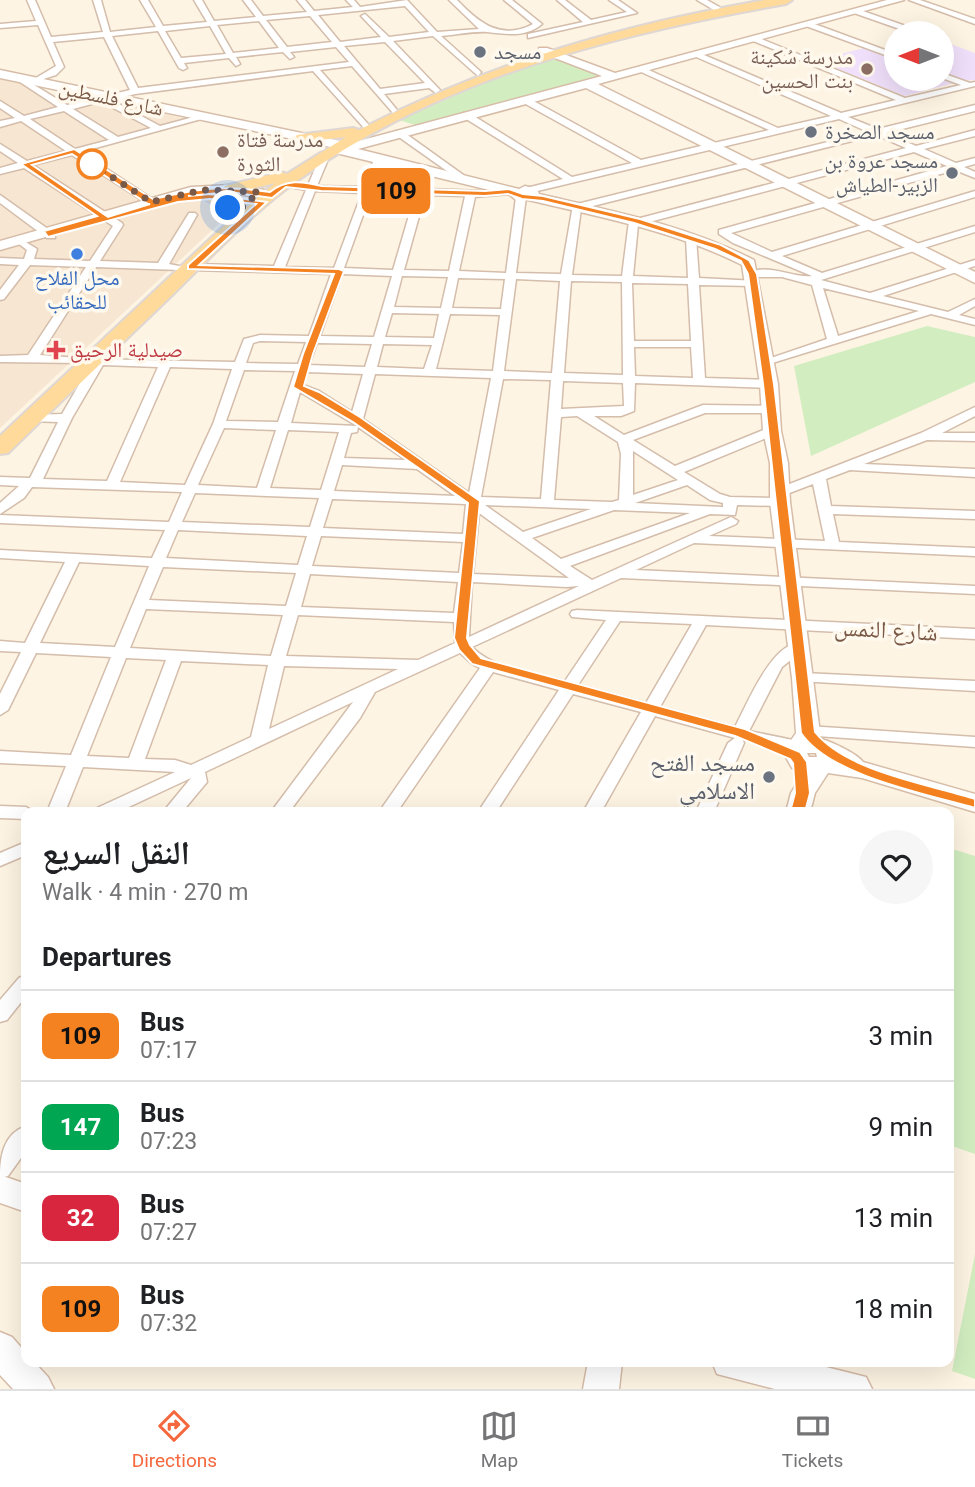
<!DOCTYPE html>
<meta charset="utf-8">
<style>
:root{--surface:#fff;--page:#f6f6f6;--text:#202124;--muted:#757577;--line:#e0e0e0;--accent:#f5673c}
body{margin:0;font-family:Roboto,"Noto Naskh Arabic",sans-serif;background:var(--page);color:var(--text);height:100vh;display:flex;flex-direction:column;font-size:26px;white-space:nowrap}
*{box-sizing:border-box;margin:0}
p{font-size:23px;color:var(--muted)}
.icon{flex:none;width:38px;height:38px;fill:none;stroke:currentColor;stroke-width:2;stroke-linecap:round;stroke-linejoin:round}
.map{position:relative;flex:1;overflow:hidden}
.panel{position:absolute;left:21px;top:807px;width:933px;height:560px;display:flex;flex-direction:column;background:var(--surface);border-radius:14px;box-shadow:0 7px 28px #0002}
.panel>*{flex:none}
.badge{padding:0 14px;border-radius:10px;font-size:24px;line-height:46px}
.needle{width:46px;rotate:270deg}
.buttons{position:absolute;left:884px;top:21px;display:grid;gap:14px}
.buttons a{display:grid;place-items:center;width:70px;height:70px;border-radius:50%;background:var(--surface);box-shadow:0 7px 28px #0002;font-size:35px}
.you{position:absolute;width:35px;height:35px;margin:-18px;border:5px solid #fff;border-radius:50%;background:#1a73e8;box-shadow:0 0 0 10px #1a73e833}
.map>.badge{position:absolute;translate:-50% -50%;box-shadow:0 0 0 4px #fff}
h2{padding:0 21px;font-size:26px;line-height:63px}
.round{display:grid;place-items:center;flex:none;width:74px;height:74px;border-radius:37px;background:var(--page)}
.headline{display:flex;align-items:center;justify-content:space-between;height:119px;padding:0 21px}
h1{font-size:33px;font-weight:700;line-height:52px}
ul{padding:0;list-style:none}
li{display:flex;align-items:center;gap:21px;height:91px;padding:0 21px;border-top:2px solid var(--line)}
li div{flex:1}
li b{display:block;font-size:26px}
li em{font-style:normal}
li .badge{min-width:77px;font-weight:700;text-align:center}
.tabs{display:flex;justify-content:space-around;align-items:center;height:98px;border-top:2px solid var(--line);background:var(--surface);font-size:19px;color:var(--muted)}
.tabs a{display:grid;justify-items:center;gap:4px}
.tabs .current{color:var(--accent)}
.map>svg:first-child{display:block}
</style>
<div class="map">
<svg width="975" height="1389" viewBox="0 0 975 1389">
<rect width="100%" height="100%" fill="#fef4e3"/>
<path fill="#f7e6d1" d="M0 76 20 80 66 106 99 98 189 120 75 151 146 199 0 240Z
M205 195 219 200 225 218 0 428V248L173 198Z"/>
<path fill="#f1e0fb" d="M942 41 975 53V80L963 81 942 73Z
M864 48 896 60V79L942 78 954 83 905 96 816 60Z"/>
<path fill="#d2eec0" d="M555 59 569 60 605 76 418 126 399 120 535 61Z
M927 326 975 337V382L811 456 794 366Z
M949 848 975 856V1154L949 1145Z
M975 1254V1379L952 1371Z"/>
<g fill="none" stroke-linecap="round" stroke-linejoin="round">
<defs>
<path id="street" d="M27 0H35L51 37 103 32 93 0H101L110 32 156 27 140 0H148L163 26 207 22 194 0H202L214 21 256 17 243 0H251L263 16 307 12 297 0H305L314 11 353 7 346 0H354L360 7 407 0 437 32 479 29 449 0H457C479 23 501 41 533 24L504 0H512L542 24C525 38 507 34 487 32 473 31 456 35 441 36L481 72 478 76 433 36 393 41 440 90 436 93 429 88 384 94 397 110 393 113 352 66 320 70 368 124V128L365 129 313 71 135 94 111 100 160 126 201 115 205 118 81 152 154 200V204H148L72 155 33 165 122 223 123 225 100 261 158 263 189 213H195L197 215 169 264 184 267 179 270 96 267 40 355 78 358 82 359V363L0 362V356L28 355 86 267 30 265 4 299 0 300V290L19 265 0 264V258L24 259 27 250 19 244 24 241 37 249 34 259 90 261 113 226 24 168 0 174V168L18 163 0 151V144L27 161 66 151 21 121 0 127V121L15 118 0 108V101L24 116 58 107 20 82 21 77H27L29 82 56 66 38 25 0 28V24L36 21ZM405 6 429 32 389 37 365 14 361 16 381 37 340 42 318 15ZM310 16 332 42 287 47 266 20ZM259 21 279 48 233 53 217 25ZM210 26 226 54 181 58 165 31ZM158 31 179 68 183 70 187 68 184 63 229 58 236 66 240 64 236 57 283 52 290 59 294 57 290 52 336 47 349 62 138 88 112 36ZM104 37 130 90 67 105 31 83 56 75 64 67 53 42ZM385 42 425 83 380 89 344 46ZM103 101 104 103 151 128 118 137 73 109ZM64 111 109 140 75 149 30 119Z
M557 0H565L591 20 627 12 609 0H618L637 13 528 38V34L583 22Z
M697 0H707L721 8 714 10Z
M909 0H920L975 19V24Z
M857 9 920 31 921 33H911L854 13Z
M809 22 896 54V59L806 26Z
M754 36 905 98 961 85 942 78V73L970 83 975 82V86L848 117 878 129 975 105V111L886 133 916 146 975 130V136L924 149 956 163 975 158V164L964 167 975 172V178L955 170 731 233 772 252 975 191V197L782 256 822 273 975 226V232L821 280 870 293 975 260V266L883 296 948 312 975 299V306L959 315 975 319V325L931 314 769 364 765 366 759 362 827 339 812 285 782 277H752L747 274C765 262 792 278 812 276L733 243 719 234V230L947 166 914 152 638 225 633 276 688 278 686 238 691 235 696 238 699 278 757 281V285L753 286 699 285 705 378 769 380 775 384 769 388 635 383 634 411 621 416H594L624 435 703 405 775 406V412L771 413H705L633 440 675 466 768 428H776V434L684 472 720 494 730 497 780 498 787 502 780 506 737 505 735 515 710 514 570 566 592 580 731 517 738 521 736 524 709 536 825 541 813 484 779 497 774 496V490L921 433 975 407V416L942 433H975V441L927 440 864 464 975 469V477L850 470 826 479 831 506 975 511V519L833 514 839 542 975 548V556L694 543 636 570 975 586V594L621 578 472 647C495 670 534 673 565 681L606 620 572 617 570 614 572 611 577 610 975 629V639L706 625 660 707 735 727C747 705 774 636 804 644L807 647 782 667 749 731 798 741 806 746 798 751 742 739 744 743 714 812H696L728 743 735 738 655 716 601 812H583L641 712 573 694 496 812H478L559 690 493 672 397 812H379L480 668 472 664 460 653 375 692 360 718 289 812H271L353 702 205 772 207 782 182 812H163L191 778 118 812H94L97 808 175 772 83 767 65 812H47L66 766 0 763V751L71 755 111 657 36 653 8 710 0 715V694L21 652 0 651V641L25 643 65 562 0 558V550L152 558 165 530 0 523V515L169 522 182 492 32 487 24 498 0 514V503L19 486 0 485V477L30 478 58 422 28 421V415L62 414 91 364 86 361 88 359 235 362 244 339 260 335 309 336 331 274 191 270 186 267 191 264 274 266 306 190 279 185 284 182 308 185 321 155 329 157 317 186 364 187 374 159 379 156 384 159 373 188 417 189 422 170 427 167 432 170 426 189 485 191 512 189 514 191 509 194 475 197 459 271 506 273 516 197 521 194 526 197 516 273 561 274 573 205 868 132 839 119 529 193 524 190 526 188 563 179 463 117V113H469L572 177 632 163 522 102V98H528L641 160 769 130 639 71 642 67 778 128 831 116 694 56 697 52 841 113 896 100 751 40ZM876 135 906 148 629 221 622 276 572 275 581 209ZM315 191 362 193 334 268 285 267ZM371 193 415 195 393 270 344 268ZM425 195 465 196 449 271 404 270ZM342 274 392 276 374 337 320 336ZM402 276 448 277 441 308 394 307ZM458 278 505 279 501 309 452 308ZM516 279 560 281 552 373 504 371ZM571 281 622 282 623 375 564 373ZM632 283 688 284 691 341H634ZM823 288 919 311 838 336ZM392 313 439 314 434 338 385 337ZM450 314 500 315 493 371 436 369ZM260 341 306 342 298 364 246 363 253 343ZM317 343 372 344 365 367 309 365ZM383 344 432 345 424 369 377 367ZM634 347H691L693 378 635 376ZM103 365 158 367 107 481 43 479 72 418ZM170 367 232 369 213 424 185 485 120 482ZM244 370 295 371 278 422 226 421ZM307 372 363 374 352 412 319 391 303 385ZM375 374 491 378 469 493 363 419ZM503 379 551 380 541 499 481 497ZM563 381 623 383 624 406 561 409ZM300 392 357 426 291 423ZM577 416 618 442 621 454 619 500 612 502 554 500 561 417ZM358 427 406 460 344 458 351 433 357 432ZM224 428 276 430 257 488 198 485ZM288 430 339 432 321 490 270 488ZM633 451 678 480 633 495ZM342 465 417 469 455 496 334 491ZM687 485 710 500 723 503V507L635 503ZM195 493 319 498 310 527 182 522ZM332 499 466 504 463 534 323 528ZM485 505 591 509 523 532ZM614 510 690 513 561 559 532 538ZM479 513 569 578 473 574ZM178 530 307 536 298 565 166 558ZM321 536 463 542 459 573 312 566ZM79 562 149 566 115 647 40 643ZM163 567 296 573 286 606 149 600ZM310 574 458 582 454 613 301 607ZM472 582 566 587 579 586 469 637ZM146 609 283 615 271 656 130 648ZM298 615 454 622 455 643 418 660 286 656ZM620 621 692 624 646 703 578 685ZM126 658 166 660 129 758 87 756ZM181 661 268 665 251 737 191 765 175 760 145 759ZM284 666 398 669 269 729Z
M396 131H402L469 179 461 181 396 135Z
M0 195 55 234V238H47L0 203Z
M803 673 975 681V691L798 681 795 678Z
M808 726 975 737V747L802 735 800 731 802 727Z
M0 806 26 807 34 812H26V819L0 818Z
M26 842V855L0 866V853Z
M26 975V996L7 1020 0 1022V1000L19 978Z
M26 1126V1151L8 1176 0 1178C0 1157 3 1134 26 1126Z"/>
<path id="secondary" d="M887 0H904L598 84 975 272V283L586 88 358 149 519 189 525 186 537 189 539 194C612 211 687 225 754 260L778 384 781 431 788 463 790 502 820 733 817 738C827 739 858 754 863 762L975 794V812L862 778 828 773 815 793 810 812H786L791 793 804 772 792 768 783 752 796 733 792 678 770 502V463L763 431 760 384 742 265C675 231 600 217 528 200H516L510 195 336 153V148L0 78V70L335 140 340 141V146L602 76 539 52V48H547L615 73ZM807 753H816L817 757H809Z
M231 185 272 191 279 195 272 199 231 193 192 195 0 250V241L191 187Z
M0 1175 26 1184V1212L0 1203Z
M0 1332 12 1337 26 1353V1362H34L48 1377 54 1389H13L0 1375Z
M588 1362H622L619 1389H583Z
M712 1362H806L866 1377 872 1389H775L717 1374Z"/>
<path id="primary" d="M765 0H792L786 4C615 34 440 78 297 181 250 215 210 258 168 299 115 350 61 401 8 453L0 454V436L226 224 220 220 218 207 202 197 204 194H216L232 202 236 216 275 183 231 194 225 192 223 189 225 186 281 172 287 174 346 137 302 142 297 141 295 138 297 135 353 128 359 130C490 63 621 25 765 0Z"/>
</defs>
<use href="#street" stroke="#d4bdab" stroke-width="3"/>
<use href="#secondary" stroke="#d7bda8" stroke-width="3"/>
<use href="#primary" stroke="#dfd7d3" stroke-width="4"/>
<use href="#street" fill="#fff" fill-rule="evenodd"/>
<use href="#secondary" fill="#fff" fill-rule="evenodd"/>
<use href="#primary" fill="#ffda9a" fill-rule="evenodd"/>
</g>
<path fill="#f58220" stroke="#fff" stroke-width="2" fill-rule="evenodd" d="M74 149 153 199C201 188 220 185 270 192 286 179 302 181 322 186L485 191 509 189 523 194 543 196 640 219 721 245 749 260 757 274 774 384 815 732C847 772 932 785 975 799V808C926 794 830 776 801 733L763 384 748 274 741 261 715 249 634 223 543 201 522 199 508 194 485 196 321 191 286 187 272 198 230 192 188 196 210 194 267 202 199 265 339 269 344 271 313 354 304 386 319 392 360 417 480 501 467 638 470 645 481 658 745 729 800 752 807 762 810 793 805 812 798 817 790 812 795 793 793 763 790 759 735 736 472 664 459 650 454 638 468 503 353 422 293 387 303 354 334 274 188 269V265L256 204 210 199 178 202 48 237 44 231 97 216 21 164ZM72 154 148 204H150L108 217 32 165Z"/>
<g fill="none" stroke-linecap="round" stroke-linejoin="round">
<path stroke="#7a5946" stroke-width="7" stroke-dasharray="0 12.6" d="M92 164 151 202 203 190 259 192 228 220V208"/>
</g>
<g fill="#6b7280" stroke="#fff8ec" stroke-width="2.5">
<circle cx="480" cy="52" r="7"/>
<circle cx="811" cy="132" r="7"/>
<circle cx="952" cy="173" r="7"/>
<circle cx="769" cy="777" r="7"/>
</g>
<g fill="#8d6e63" stroke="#fff8ec" stroke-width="2.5">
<circle cx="867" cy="69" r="7"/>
<circle cx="223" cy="152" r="7"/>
</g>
<circle fill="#fff" stroke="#f58220" stroke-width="3.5" cx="92" cy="164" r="14"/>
<circle fill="#3f7fe0" stroke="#fff8ec" stroke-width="2.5" cx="77" cy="254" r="7"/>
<path fill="#e0444e" stroke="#fff8ec" stroke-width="2.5" d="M52.5 339.5h7v7h7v7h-7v7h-7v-7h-7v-7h7z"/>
<g text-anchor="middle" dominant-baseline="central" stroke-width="7" stroke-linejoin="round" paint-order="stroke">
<g font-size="21" fill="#5b616d" stroke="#fff8ec" text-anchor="start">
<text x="494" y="52">مسجد</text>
<text x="825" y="132">مسجد الصخرة</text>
<text x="938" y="161" text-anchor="end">مسجد عروة بن<tspan x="938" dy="24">الزبير-الطياش</tspan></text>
</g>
<g font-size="21" fill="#785e54" stroke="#fff8ec" text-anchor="end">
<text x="853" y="57">مدرسة سُكينة<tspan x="853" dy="24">بنت الحسين</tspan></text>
<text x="237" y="140" text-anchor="start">مدرسة فتاة<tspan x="237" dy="24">الثورة</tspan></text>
</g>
<g font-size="21" fill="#7a5946" stroke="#fff8ec">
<text transform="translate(111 98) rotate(12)">شارع فلسطين</text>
</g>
<g font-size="21" fill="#366cbe" stroke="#fff8ec">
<text x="77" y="278">محل الفلاح<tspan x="77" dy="24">للحقائب</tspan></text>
</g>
<g font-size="21" fill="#be3a42" stroke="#fff8ec" text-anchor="start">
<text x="70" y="350">صيدلية الرحيق</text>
</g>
<g font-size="24" fill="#7a5946" stroke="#fff8ec">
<text transform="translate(886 630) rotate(3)">شارع النمس</text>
</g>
<g font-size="24" fill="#5b616d" stroke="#fff8ec" text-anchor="end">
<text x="755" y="763">مسجد الفتح<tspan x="755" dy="28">الاسلامي</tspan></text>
</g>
</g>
</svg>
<div class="buttons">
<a><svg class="needle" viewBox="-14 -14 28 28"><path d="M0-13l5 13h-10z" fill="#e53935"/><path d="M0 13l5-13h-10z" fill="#757577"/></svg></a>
</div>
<div class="you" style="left:228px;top:208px"></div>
<b class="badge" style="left:396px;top:191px;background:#f58220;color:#111">109</b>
<section class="panel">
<div class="headline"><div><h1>النقل السريع</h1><p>Walk · 4 min · 270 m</p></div><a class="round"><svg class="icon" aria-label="heart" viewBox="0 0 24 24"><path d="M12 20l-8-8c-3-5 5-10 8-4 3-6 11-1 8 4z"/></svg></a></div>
<h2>Departures</h2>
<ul>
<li><span class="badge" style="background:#f58220;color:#111">109</span><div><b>Bus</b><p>07:17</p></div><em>3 min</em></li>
<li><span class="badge" style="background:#00a651;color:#fff">147</span><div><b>Bus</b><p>07:23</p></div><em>9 min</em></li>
<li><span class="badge" style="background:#d7263d;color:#fff">32</span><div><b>Bus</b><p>07:27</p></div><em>13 min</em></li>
<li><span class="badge" style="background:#f58220;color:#111">109</span><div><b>Bus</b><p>07:32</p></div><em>18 min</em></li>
</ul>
</section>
</div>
<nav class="tabs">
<a class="current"><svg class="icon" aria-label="directions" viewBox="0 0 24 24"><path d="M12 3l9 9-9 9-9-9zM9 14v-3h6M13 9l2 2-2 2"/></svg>Directions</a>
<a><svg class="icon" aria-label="map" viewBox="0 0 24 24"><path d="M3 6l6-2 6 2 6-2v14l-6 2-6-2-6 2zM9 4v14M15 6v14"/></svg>Map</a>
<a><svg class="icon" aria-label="tickets" viewBox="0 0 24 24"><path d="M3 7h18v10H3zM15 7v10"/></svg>Tickets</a>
</nav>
